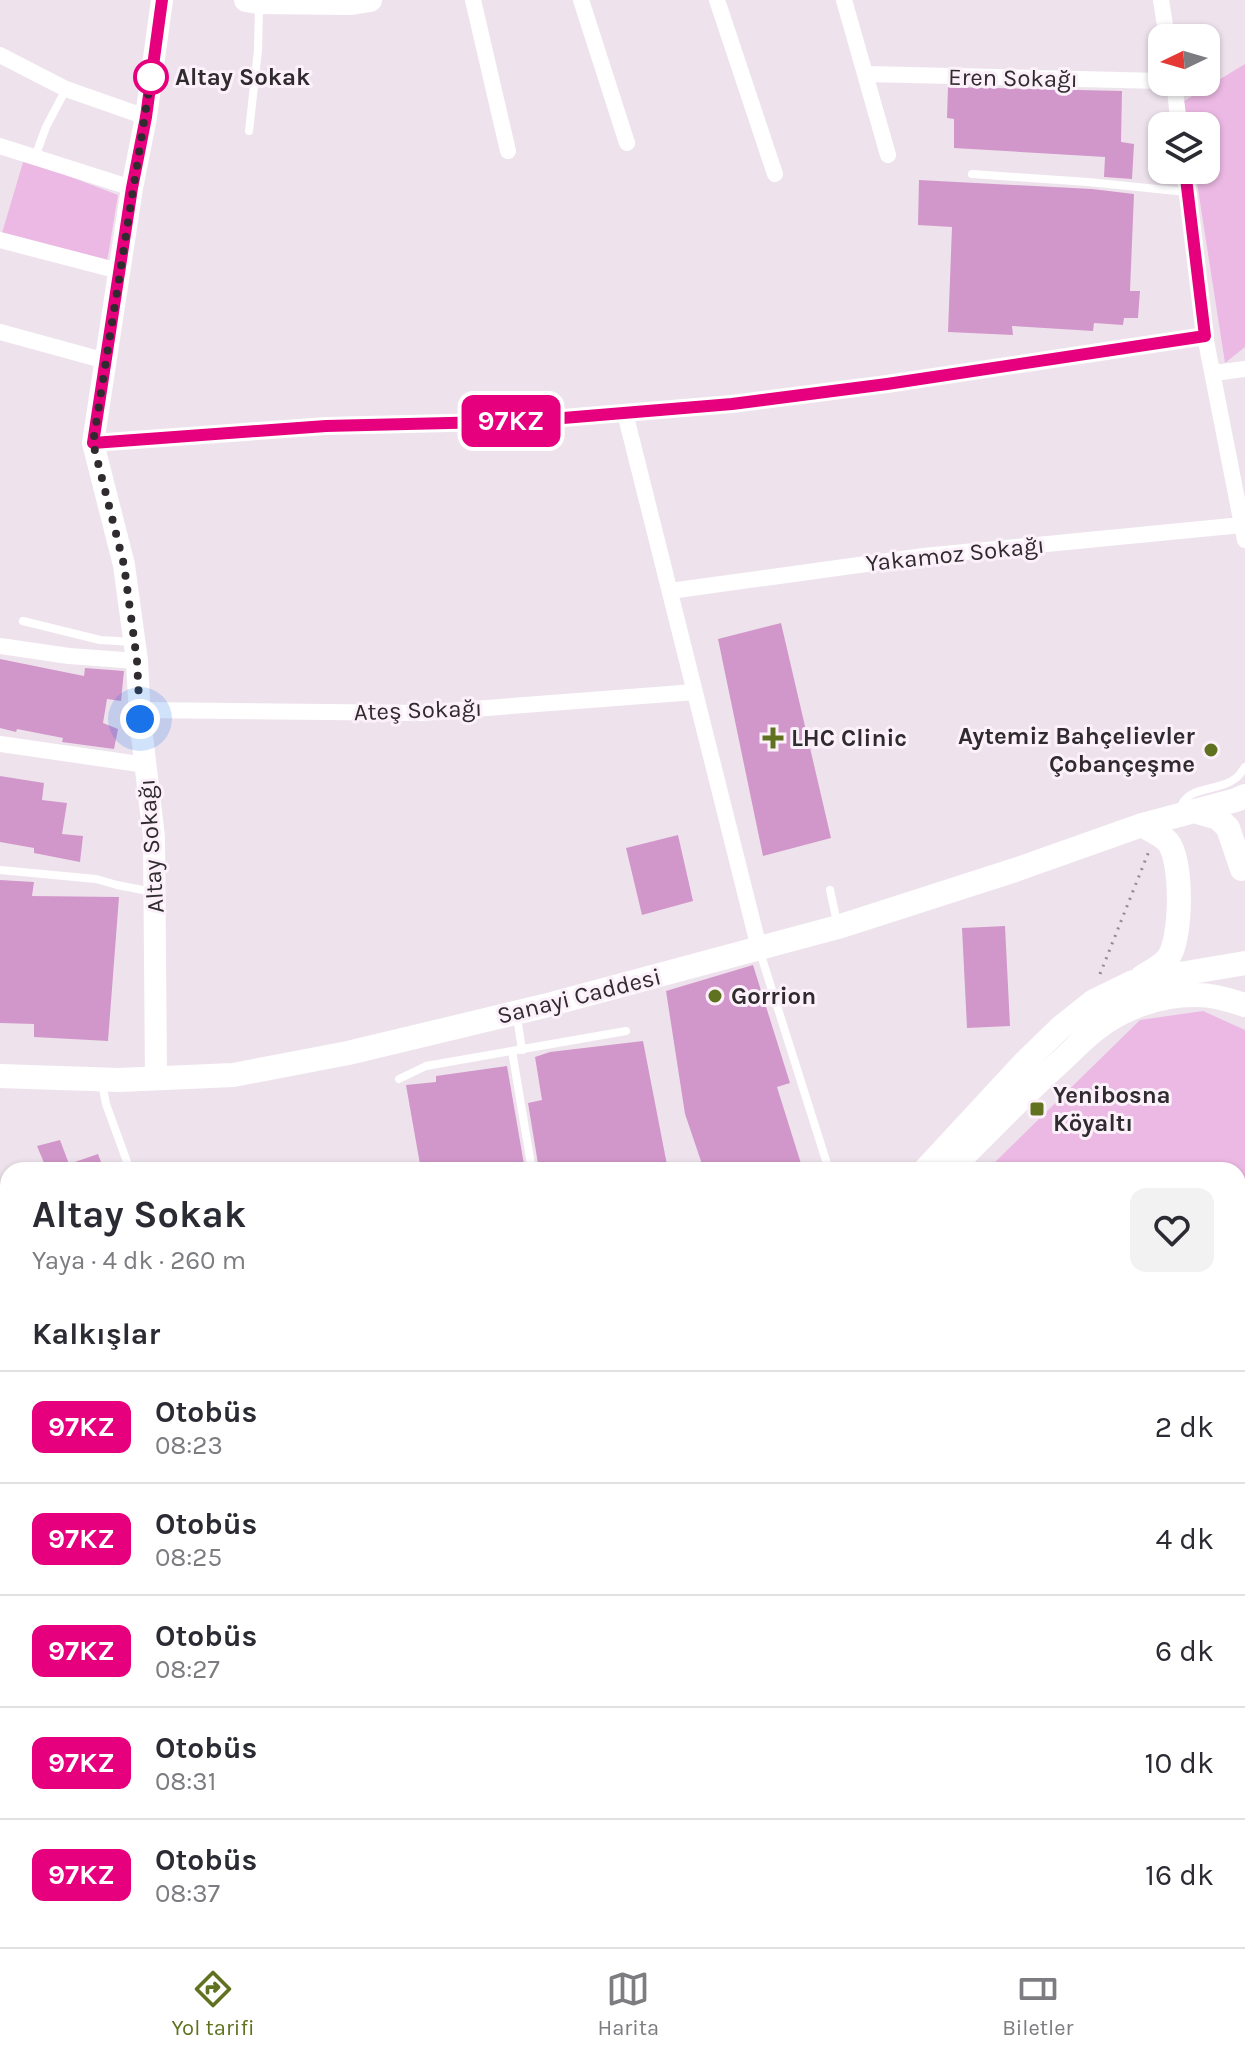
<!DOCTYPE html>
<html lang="tr">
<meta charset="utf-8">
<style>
:root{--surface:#fff;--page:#f2f2f3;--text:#2b2b33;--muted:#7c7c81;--line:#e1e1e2;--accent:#607220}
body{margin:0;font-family:Karla,sans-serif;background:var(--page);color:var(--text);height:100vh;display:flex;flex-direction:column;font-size:30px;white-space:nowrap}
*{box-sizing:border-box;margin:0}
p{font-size:26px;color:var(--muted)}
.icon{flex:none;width:44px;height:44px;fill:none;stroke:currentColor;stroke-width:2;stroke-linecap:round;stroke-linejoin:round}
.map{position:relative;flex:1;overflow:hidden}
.side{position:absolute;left:0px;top:1162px;width:1246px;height:786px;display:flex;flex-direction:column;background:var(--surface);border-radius:24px 24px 0 0;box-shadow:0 2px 6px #0004}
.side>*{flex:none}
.badge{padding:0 16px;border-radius:12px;font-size:28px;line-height:52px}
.needle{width:52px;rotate:265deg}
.buttons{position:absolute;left:1148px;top:24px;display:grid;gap:16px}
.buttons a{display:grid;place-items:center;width:72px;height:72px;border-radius:16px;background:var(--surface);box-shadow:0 2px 6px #0004;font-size:40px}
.you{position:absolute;width:40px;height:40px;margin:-20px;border:6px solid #fff;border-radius:50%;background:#1a73e8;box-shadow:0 0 0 12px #1a73e833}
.map>.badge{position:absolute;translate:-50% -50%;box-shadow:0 0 0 4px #fff}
h2{padding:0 32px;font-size:30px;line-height:72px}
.round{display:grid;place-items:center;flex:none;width:84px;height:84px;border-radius:16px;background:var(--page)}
.overview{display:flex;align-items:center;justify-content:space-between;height:136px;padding:0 32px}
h1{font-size:38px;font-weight:700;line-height:60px}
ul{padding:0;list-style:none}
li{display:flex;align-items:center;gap:24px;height:112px;padding:0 32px;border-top:2px solid var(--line)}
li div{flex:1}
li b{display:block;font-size:30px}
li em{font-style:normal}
li .badge{min-width:88px;font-weight:700;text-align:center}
.tabs{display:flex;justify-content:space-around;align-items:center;height:112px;border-top:2px solid var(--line);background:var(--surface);font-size:22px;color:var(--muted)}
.tabs a{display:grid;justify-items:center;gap:4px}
.tabs .active{color:var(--accent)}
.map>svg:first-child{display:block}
</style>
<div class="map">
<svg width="1245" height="1947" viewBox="0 0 1245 1947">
<rect width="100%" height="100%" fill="#eee3ed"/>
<path fill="#ecb9e4" d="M1245 64V347L1225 363 1195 170H1206V126H1188L1184 101Z
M24 159 118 195 107 262 2 233Z
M1203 1011 1245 1030V1373L1238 1371V1170H987L1140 1020Z"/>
<path fill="#d297ca" d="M948 87 1122 91 1121 142 1134 144 1132 179 1104 177 1105 157 954 148V119L947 118Z
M919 180 1092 189 1134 194 1130 291H1140L1138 318H1124L1123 325 1094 323 1093 331 1012 326 1013 335 948 332 952 227 918 225Z
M781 623 831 838 763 856 718 639Z
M0 659 84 676 85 668 124 671 121 701 107 699 103 723 118 729 114 749 62 742 63 738 17 729 16 732 0 728Z
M0 776 44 783 42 800 67 803 62 834 83 836 80 862 34 853V848L0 842Z
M678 835 693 901 642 915 626 848Z
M0 880 34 882 32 896 119 897 108 1041 34 1037V1024L0 1023Z
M1005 926 1010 1026 967 1028 962 928Z
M753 965 790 1083 777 1087 803 1170H704L685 1114 666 991Z
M643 1041 668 1170H539L528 1103 542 1100 535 1057 550 1052Z
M507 1066 525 1170H421L406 1085 436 1082V1076Z
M60 1140 69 1164 98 1154 104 1170H47L37 1146Z"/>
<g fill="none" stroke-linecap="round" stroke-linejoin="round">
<path stroke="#948c93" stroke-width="3" stroke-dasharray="2 6" stroke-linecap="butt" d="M1100 974 1149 851"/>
<path stroke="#fff" stroke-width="8" d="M249 131 258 50 259 4
M35 157 46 127 66 89
M972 174 1088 182 1187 192
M23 621 100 640 134 642
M1180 810C1186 784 1218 793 1236 778 1240 775 1242 771 1245 767
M0 870 96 879 117 885 153 892
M830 890 837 922
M759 949 829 1170
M517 1017 522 1050
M512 1051 532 1170
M399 1079 426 1066 626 1031
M102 1083 106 1104 130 1170
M1238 1546 1245 1558
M1238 1718 1243 1707 1245 1657
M0 1727 8 1723
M0 1900 8 1897
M350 1940 353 1947
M384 1940 387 1947
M25 1947 28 1943 35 1940"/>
<path stroke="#fff" stroke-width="16" d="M473 0 508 151
M581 0 627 143
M717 0 775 174
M844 0 888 155
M1161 0 1167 38
M0 55 66 89 146 117
M865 74 1162 81
M1174 82 1179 126
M0 146 132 188
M1185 170 1205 336 1245 540
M0 240 119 271
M0 332 106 361
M1214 373 1245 369
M625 413 759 948
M93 443 326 426 527 421 732 404 887 384 1205 336
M670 591 924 556 1242 525
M0 646 69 656 137 661
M140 710 421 713 695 692
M0 744 146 765"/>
<path stroke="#fff" stroke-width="22" d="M156 1078 154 837 140 719 137 661 124 565 93 443 132 188 146 117 162 0"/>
<path stroke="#fff" stroke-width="24" d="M246 0 259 2 351 3 370 0
M1194 811 1218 818 1228 828 1242 869
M1142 825C1150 830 1162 835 1168 842 1183 860 1182 940 1168 958 1162 966 1151 971 1142 977
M0 1076 119 1080 233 1075 348 1053 544 1006 838 927 1015 870 1142 825 1236 800 1245 796
M925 1170 1026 1061 1060 1028 1094 1001 1133 982 1245 963
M950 1170C986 1134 1021 1097 1059 1063 1071 1052 1082 1040 1095 1030 1122 1008 1162 994 1197 995 1213 995 1230 1000 1245 1005
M0 1682 8 1678"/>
</g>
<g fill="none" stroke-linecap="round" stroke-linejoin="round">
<defs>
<path id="line" d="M162 0 146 117 132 188 93 443 326 426 527 421 732 404 887 384 1205 336 1185 170"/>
</defs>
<use href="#line" stroke="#fff" stroke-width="18"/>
<use href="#line" stroke="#e6007e" stroke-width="12"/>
<path stroke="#2f2b2e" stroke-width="8" stroke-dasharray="0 14.4" d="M140 719 137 661 124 565 93 443 151 77"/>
</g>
<circle fill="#fff" stroke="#e6007e" stroke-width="4" cx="151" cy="77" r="16"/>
<g fill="#607220" stroke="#fcf1fa" stroke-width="3">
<path d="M769 726h8v8h8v8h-8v8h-8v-8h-8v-8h8z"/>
<circle cx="1211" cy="750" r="8"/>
<circle cx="715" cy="996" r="8"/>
<rect x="1029" y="1101" width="16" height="16" rx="4"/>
</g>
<g text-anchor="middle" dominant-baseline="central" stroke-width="6" stroke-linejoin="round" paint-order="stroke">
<g font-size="24" font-weight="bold" fill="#2f2b2e" stroke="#fcf1fa" text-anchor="start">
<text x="175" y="77">Altay Sokak</text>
</g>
<g font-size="24" fill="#2f2b2e" stroke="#fcf1fa">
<text transform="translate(1013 78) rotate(1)">Eren Sokağı</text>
<text transform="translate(955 554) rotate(-6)">Yakamoz Sokağı</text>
<text transform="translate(418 710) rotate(-2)">Ateş Sokağı</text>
<text transform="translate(151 846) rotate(-94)">Altay Sokağı</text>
<text transform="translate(579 996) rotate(-14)">Sanayi Caddesi</text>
</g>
<g font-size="24" font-weight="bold" fill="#2f2b2e" stroke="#fcf1fa" text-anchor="start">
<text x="1195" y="736" text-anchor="end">Aytemiz Bahçelievler<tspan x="1195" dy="28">Çobançeşme</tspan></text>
<text x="791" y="738">LHC Clinic</text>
<text x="731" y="996">Gorrion</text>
<text x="1053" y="1095">Yenibosna<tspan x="1053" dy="28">Köyaltı</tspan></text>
</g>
</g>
</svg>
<div class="buttons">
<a><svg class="needle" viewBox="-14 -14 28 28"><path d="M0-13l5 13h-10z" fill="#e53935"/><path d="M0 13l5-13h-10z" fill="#7c7c81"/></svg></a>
<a><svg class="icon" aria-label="layers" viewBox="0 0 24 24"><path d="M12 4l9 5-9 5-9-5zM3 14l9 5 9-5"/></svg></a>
</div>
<div class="you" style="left:140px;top:719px"></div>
<b class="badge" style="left:511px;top:421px;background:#e6007e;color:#fff">97KZ</b>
<section class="side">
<div class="overview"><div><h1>Altay Sokak</h1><p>Yaya · 4 dk · 260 m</p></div><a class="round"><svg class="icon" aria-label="heart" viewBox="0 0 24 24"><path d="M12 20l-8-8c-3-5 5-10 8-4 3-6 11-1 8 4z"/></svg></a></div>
<h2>Kalkışlar</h2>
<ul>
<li><span class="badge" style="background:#e6007e;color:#fff">97KZ</span><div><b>Otobüs</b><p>08:23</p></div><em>2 dk</em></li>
<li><span class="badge" style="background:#e6007e;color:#fff">97KZ</span><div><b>Otobüs</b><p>08:25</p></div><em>4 dk</em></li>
<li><span class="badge" style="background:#e6007e;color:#fff">97KZ</span><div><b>Otobüs</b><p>08:27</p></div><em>6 dk</em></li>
<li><span class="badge" style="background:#e6007e;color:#fff">97KZ</span><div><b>Otobüs</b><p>08:31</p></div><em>10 dk</em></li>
<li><span class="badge" style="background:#e6007e;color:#fff">97KZ</span><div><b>Otobüs</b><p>08:37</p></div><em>16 dk</em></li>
</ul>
</section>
</div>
<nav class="tabs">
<a class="active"><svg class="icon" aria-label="directions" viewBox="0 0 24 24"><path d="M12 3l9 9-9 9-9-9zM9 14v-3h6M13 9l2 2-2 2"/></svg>Yol tarifi</a>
<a><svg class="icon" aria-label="map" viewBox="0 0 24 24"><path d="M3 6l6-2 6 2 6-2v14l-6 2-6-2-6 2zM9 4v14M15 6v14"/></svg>Harita</a>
<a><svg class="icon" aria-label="tickets" viewBox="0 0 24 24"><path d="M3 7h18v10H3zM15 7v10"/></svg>Biletler</a>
</nav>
